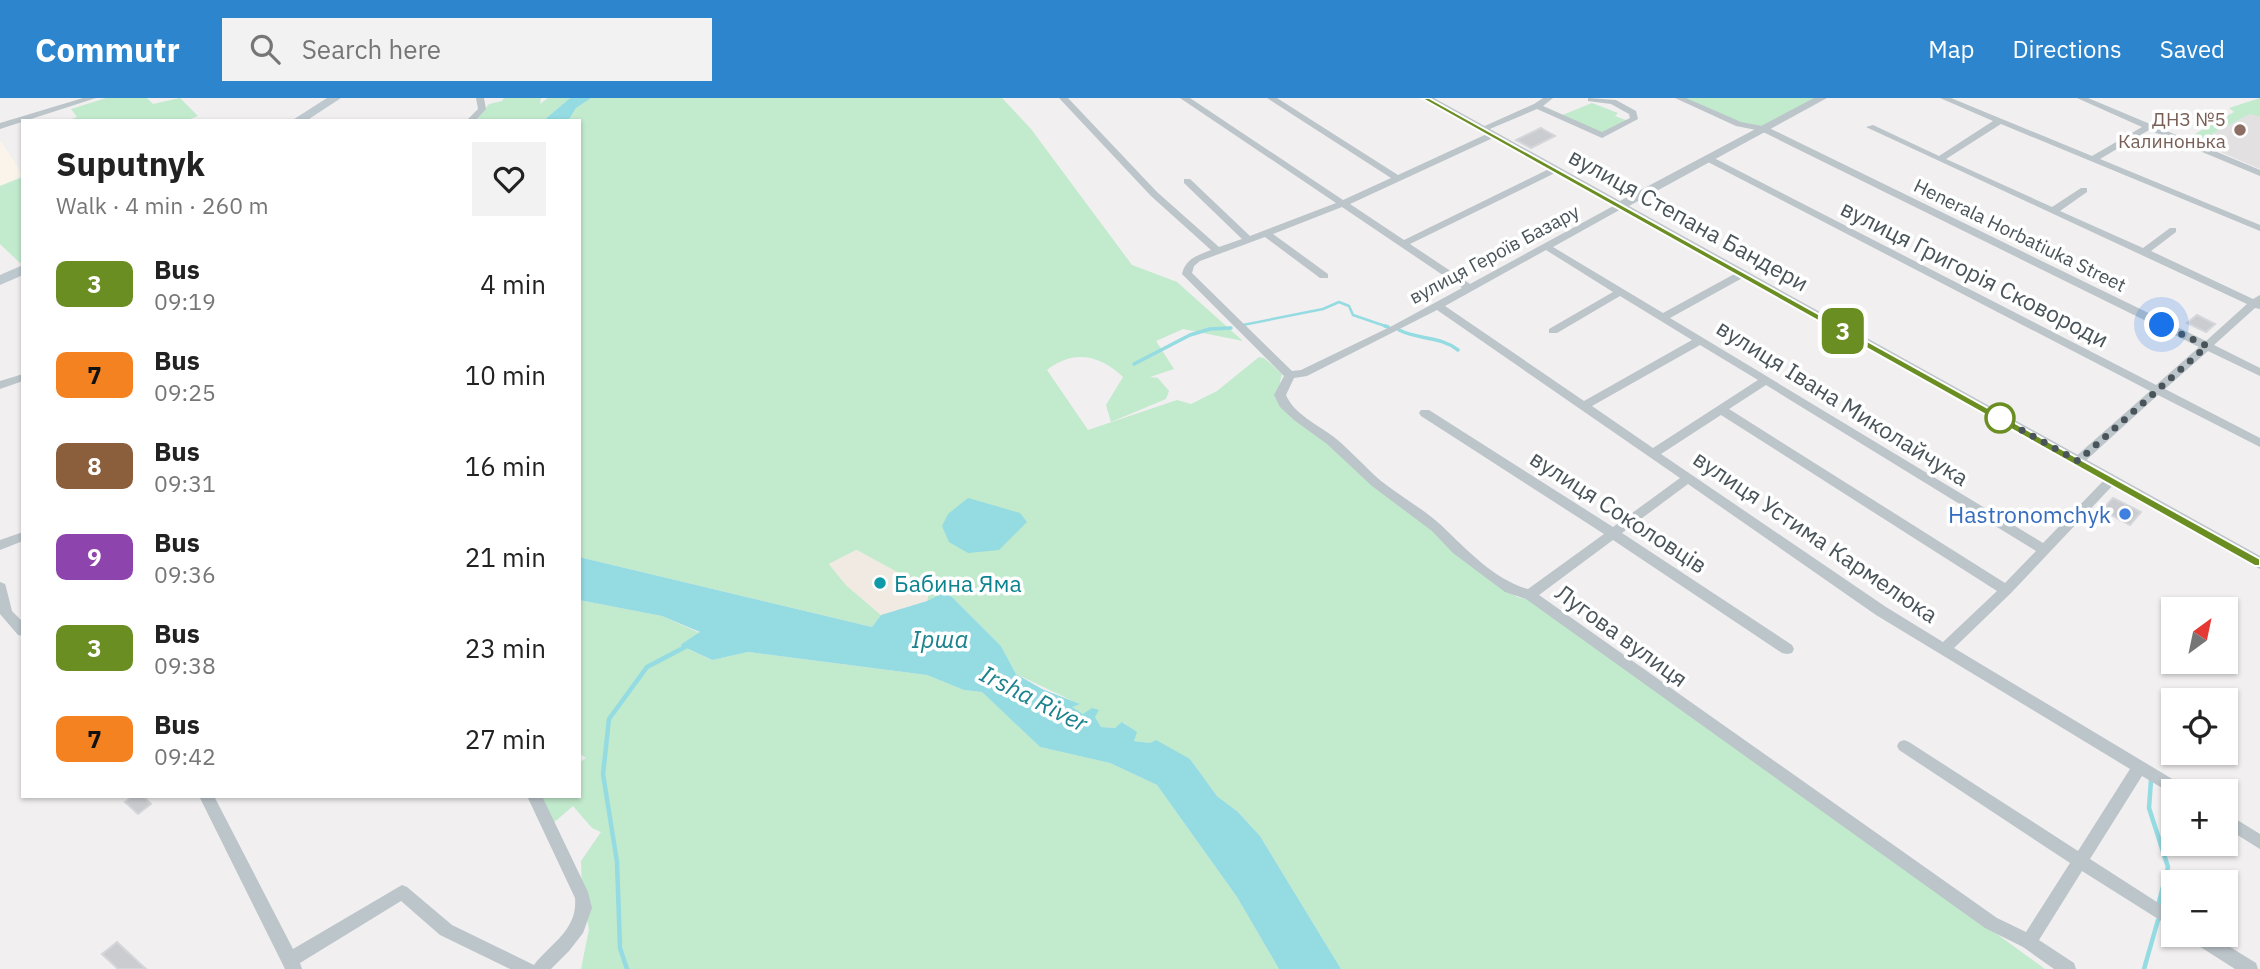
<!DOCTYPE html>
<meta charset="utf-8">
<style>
:root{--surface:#fff;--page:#f2f2f2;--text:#222;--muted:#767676;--accent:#2d85ce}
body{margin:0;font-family:"IBM Plex Sans",sans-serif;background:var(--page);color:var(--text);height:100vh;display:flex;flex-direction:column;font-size:26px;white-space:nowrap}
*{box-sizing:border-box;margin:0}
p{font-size:23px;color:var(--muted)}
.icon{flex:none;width:38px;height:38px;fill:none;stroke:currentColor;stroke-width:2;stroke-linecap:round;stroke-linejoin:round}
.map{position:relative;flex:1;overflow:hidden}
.sheet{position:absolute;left:21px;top:21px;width:560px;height:679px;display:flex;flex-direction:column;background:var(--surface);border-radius:0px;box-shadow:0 2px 5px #0004}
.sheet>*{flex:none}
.badge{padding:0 14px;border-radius:10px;font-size:24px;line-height:46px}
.needle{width:46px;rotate:33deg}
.buttons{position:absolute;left:2161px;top:499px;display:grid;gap:14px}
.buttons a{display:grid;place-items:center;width:77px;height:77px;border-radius:0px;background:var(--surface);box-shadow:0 2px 5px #0004;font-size:35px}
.you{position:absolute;width:35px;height:35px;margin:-18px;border:5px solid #fff;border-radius:50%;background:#1a73e8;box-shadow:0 0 0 10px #1a73e833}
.map>.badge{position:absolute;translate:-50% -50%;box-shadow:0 0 0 4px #fff}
.round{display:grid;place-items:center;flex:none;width:74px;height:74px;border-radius:0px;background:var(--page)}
.headline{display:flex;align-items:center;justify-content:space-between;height:119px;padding:0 35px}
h1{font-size:33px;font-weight:700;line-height:52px}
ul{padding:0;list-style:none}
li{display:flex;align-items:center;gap:21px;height:91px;padding:0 35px}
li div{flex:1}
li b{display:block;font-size:26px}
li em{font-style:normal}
li .badge{min-width:77px;font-weight:700;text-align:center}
header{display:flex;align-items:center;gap:42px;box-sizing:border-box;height:98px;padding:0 35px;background:var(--accent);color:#fff}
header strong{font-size:33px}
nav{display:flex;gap:38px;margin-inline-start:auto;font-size:24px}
.search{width:490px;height:63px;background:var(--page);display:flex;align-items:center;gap:18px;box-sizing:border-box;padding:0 24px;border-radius:0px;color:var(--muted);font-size:26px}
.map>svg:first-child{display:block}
</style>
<header>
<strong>Commutr</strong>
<div class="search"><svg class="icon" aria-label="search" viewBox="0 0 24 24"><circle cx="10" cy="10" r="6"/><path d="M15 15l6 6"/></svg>Search here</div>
<nav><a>Map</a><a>Directions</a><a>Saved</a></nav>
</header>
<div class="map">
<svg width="2260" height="871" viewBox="0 0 2260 871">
<rect width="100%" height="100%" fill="#f1eff0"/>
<path fill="#faf4eb" d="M0 42 23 77 1 88 0 86Z"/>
<path fill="#e2e0e1" d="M2250 16 2260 19V71L2197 44Z"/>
<path fill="#c2eacd" d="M106 0H147L153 6 180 0 198 18 185 23H66L77 19 71 11Z
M504 0H541L540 6 548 0H570L543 23H475L489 6 502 3Z
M591 0H1002L1031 31 1132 167 1177 184 1243 243 1183 231 1156 243 1174 271 1150 279 1158 280 1169 293 1166 301 1111 324 1106 307 1123 279C1100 257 1073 251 1047 272L1088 332 1177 302 1191 306 1217 293 1259 259 1264 260 1282 276 1276 301 1500 488 1517 499 1540 504 2045 871H1341L1260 738 1238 714 1217 698 1190 661 1150 645 1134 643 1136 634 1123 624 1115 630 1101 629 1095 619 1098 612 1083 616 1071 609 1079 606 1016 576 1001 548 946 493 927 503 928 498 915 484 856 452 829 466 846 487 881 517 872 529 579 459V23H568L576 10Z
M1679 0H1822L1764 31 1748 28Z
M2260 0V19L2250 16 2197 44 2188 40 2234 14 2229 10Z
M1592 5 1618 15 1615 18 1628 23 1601 35 1560 18Z
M23 79V164L20 165 0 146V88Z
M579 502 662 518 700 535 680 547 711 562 748 554 927 577 964 592 982 594 1040 649 1110 665 1157 687 1237 799 1279 871H581L589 831 582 798 581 763 601 734 592 730 573 708 551 727 539 698H579V665L586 660 579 655Z"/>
<path fill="#f1eae2" d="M857 452 915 484 928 498 927 503 881 517 846 487 829 466Z"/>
<path fill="#94dbe2" d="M570 0H591L576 10 568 23H543Z
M968 400 1020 415 1027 424 999 452 968 455 949 444 942 428 948 416Z
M579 459 872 529 881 517 927 503 946 493 1001 548 1016 576 1042 591 1080 606 1072 609 1083 616 1092 610 1099 612 1095 619 1101 629 1115 630 1122 624 1137 634 1134 643 1150 645 1156 642 1190 661 1217 698 1238 714 1260 738 1341 871H1279L1237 799 1157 687 1110 665 1040 649 982 594 964 592 927 577 748 554 712 562 680 547 700 534 662 518 579 502Z"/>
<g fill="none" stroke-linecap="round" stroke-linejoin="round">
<path stroke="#94dbe2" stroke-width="2.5" d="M1243 227 1323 211 1339 204 1349 208 1353 217 1388 229"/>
<path stroke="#94dbe2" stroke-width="3.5" d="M1385 228 1388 229
M1399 232C1419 242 1440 238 1458 252
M1134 266 1190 237 1210 231 1231 230"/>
<path stroke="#94dbe2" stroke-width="4.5" d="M2151 682 2149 710 2168 769 2158 808
M627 871 620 850 617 764 603 676 609 621 647 569 687 548
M2144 871 2158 822"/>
</g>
<path fill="#caccd0" stroke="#d4d6da" stroke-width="2" d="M1541 30 1555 38 1531 50 1516 42Z
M2197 217 2215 226 2206 234 2187 225Z
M2113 400 2141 414 2130 427 2102 412Z
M133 698H143L151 706 138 716 125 704Z
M117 844 118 845 146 871H118L102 856Z"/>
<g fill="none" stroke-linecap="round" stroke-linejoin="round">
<path fill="#bcc5ca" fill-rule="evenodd" d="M83 0H96L0 31V25Z
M476 0H484L486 11 475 23H466L478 11Z
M1059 0H1068L1157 94 1219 149 1242 141 1184 85V81H1190L1250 138 1336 105 1180 0H1190L1343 102 1391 80 1267 0H1277L1398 77 1489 35H1495V39L1350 106 1404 142 1551 70H1557V74L1410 146 1470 186 1617 106H1623V110L1553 149 1663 215 1738 174H1746V178L1670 220 2043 445 2107 379H2115L2117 382 2115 385 2011 495 1954 550 2184 688 2186 693H2174V697L2142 678 2090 761 2174 815V831L2082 773 2039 842 2074 865 2076 871H2054L2023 849 1985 830 1526 501 1505 494 1453 455 1432 433 1372 388 1327 346 1294 322 1280 309 1274 297 1284 278 1182 176C1186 160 1197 158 1211 152L1151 98ZM1342 109 1462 190 1392 228 1301 272 1292 273 1192 175 1194 168 1200 163 1265 139 1320 180H1328V176L1273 136ZM1546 152 1613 194 1549 231V235H1557L1620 198 1692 242 1584 303 1445 208ZM1437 212 1680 380 1613 429 1429 312H1421L1419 315 1421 318 1604 436 1528 491C1495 482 1467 452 1442 428 1424 411 1401 399 1381 383 1365 369 1351 353 1334 339 1318 327 1294 316 1286 297L1294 280 1307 278ZM1700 247 1758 282 1653 350 1592 308ZM1766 287 2036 453 2005 485 1729 311ZM1721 317 1997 493 1943 544 1886 509 1661 356ZM1688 386 1876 517 2130 671 2078 753 1909 644 1904 642 1899 644 1897 648 1899 652 2070 765 2026 834 1997 820 1539 497 1613 442 1782 555 1787 556 1792 555 1794 551 1792 547 1622 435Z
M1543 0H1553L1543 8 1602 34 1630 20 1629 16 1611 6 1588 3V0L1616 2 1636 13 1638 21 1602 40 1537 11 1485 33 1478 31 1534 6Z
M1675 0H1686L1741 24 1767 29 2206 243 2247 206 1866 29 1873 27 1939 58 1993 23 1940 0H1951L2092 58 2142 29 2077 0H2088L2260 72V78L2149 32 2100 61 2260 127V133L2001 26 1946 61 2052 109 2081 90H2087V94L2060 113 2143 150 2170 130H2176V134L2151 153 2253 201 2260 197V211L2255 210 2214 247 2260 270V278L2208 253 2165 291 2260 340V349L2158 297 2082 366H2074L2072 363 2074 360 2150 293 1706 63V59H1712L2156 287 2199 249 1761 33 1736 28Z
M23 276V283L0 291V283Z
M23 434V443L0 452V442Z
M0 484 5 486 6 489 12 513 23 524V538L18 537 0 516Z
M199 698H214L293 851 402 787 407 789 452 827 534 867C551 845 578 832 575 800L527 698H542L588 794 592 810 583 835 569 853 551 871H510L440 837 401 803 300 865 302 871H285Z
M2226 715 2260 736V751L2226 730Z
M2186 836H2209L2256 865 2258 871H2235L2188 841Z"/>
<path fill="#bcc5ca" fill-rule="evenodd" d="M1421 0H1434L1620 103 1814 0H1827L1629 108 2260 458V471Z"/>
<path fill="#bdc8cf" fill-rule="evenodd" d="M327 0H341L306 23H291Z
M23 167V177L0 187V177Z"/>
</g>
<path fill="#6b8e23" stroke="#fff" stroke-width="2" d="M1421 0H1429L2260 461V468H2255Z"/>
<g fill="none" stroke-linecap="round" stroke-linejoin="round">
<path stroke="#49545a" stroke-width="7" stroke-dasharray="0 12.6" d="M2000 320 2078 363 2207 248 2162 227"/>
</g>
<circle fill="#8d6e63" stroke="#fff" stroke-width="2.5" cx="2240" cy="32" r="7"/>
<circle fill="#fff" stroke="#6b8e23" stroke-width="3.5" cx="2000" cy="320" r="14"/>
<circle fill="#3f7fe0" stroke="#fff" stroke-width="2.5" cx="2125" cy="416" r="7"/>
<circle fill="#0f9aa8" stroke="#fff" stroke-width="2.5" cx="880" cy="485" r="7"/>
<g text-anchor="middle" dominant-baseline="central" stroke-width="7" stroke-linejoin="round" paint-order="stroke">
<g font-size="19" fill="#785e54" stroke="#fff" text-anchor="end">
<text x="2226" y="21">ДНЗ №5<tspan x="2226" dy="22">Калинонька</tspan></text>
</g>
<g font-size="19" fill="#49545a" stroke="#fff">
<text transform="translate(2020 137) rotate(26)">Henerala Horbatiuka Street</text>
<text transform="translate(1494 156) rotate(-28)">вулиця Героїв Базару</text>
</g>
<g font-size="23" fill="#49545a" stroke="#fff">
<text transform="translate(1689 121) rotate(29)">вулиця Степана Бандери</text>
<text transform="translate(1975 175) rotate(27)">вулиця Григорія Сковороди</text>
<text transform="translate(1843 304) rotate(32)">вулиця Івана Миколайчука</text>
<text transform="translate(1619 413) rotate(33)">вулиця Соколовців</text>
<text transform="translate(1816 438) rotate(34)">вулиця Устима Кармелюка</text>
<text transform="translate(1622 537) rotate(36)">Лугова вулиця</text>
</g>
<g font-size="23" fill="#366cbe" stroke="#fff" text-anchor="end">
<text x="2111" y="416">Hastronomchyk</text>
</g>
<g font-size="23" fill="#0d838f" stroke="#fff" text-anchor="start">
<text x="894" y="485">Бабина Яма</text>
</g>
<g font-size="24" font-style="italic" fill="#1b828d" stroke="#fff">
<text x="940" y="541">Ірша</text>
<text transform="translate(1034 600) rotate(27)">Irsha River</text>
</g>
</g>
</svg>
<div class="buttons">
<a><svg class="needle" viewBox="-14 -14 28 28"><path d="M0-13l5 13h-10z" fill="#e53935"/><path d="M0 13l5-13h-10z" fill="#767676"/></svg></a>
<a><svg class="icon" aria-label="locate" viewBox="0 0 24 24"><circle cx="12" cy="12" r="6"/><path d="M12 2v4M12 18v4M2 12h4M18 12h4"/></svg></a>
<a>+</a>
<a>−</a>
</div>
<div class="you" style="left:2162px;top:227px"></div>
<b class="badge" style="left:1843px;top:233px;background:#6b8e23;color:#fff">3</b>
<section class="sheet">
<div class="headline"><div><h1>Suputnyk</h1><p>Walk · 4 min · 260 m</p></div><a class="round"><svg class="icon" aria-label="heart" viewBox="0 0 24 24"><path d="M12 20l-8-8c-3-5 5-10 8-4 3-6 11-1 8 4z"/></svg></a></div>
<ul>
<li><span class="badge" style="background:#6b8e23;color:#fff">3</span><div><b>Bus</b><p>09:19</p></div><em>4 min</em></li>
<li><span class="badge" style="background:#f58220;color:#111">7</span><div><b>Bus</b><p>09:25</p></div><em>10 min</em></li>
<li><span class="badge" style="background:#8b5e3c;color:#fff">8</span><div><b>Bus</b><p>09:31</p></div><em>16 min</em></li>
<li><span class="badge" style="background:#8e44ad;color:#fff">9</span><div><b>Bus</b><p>09:36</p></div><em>21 min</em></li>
<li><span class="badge" style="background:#6b8e23;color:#fff">3</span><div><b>Bus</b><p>09:38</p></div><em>23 min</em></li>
<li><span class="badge" style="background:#f58220;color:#111">7</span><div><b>Bus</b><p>09:42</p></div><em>27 min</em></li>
</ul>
</section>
</div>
